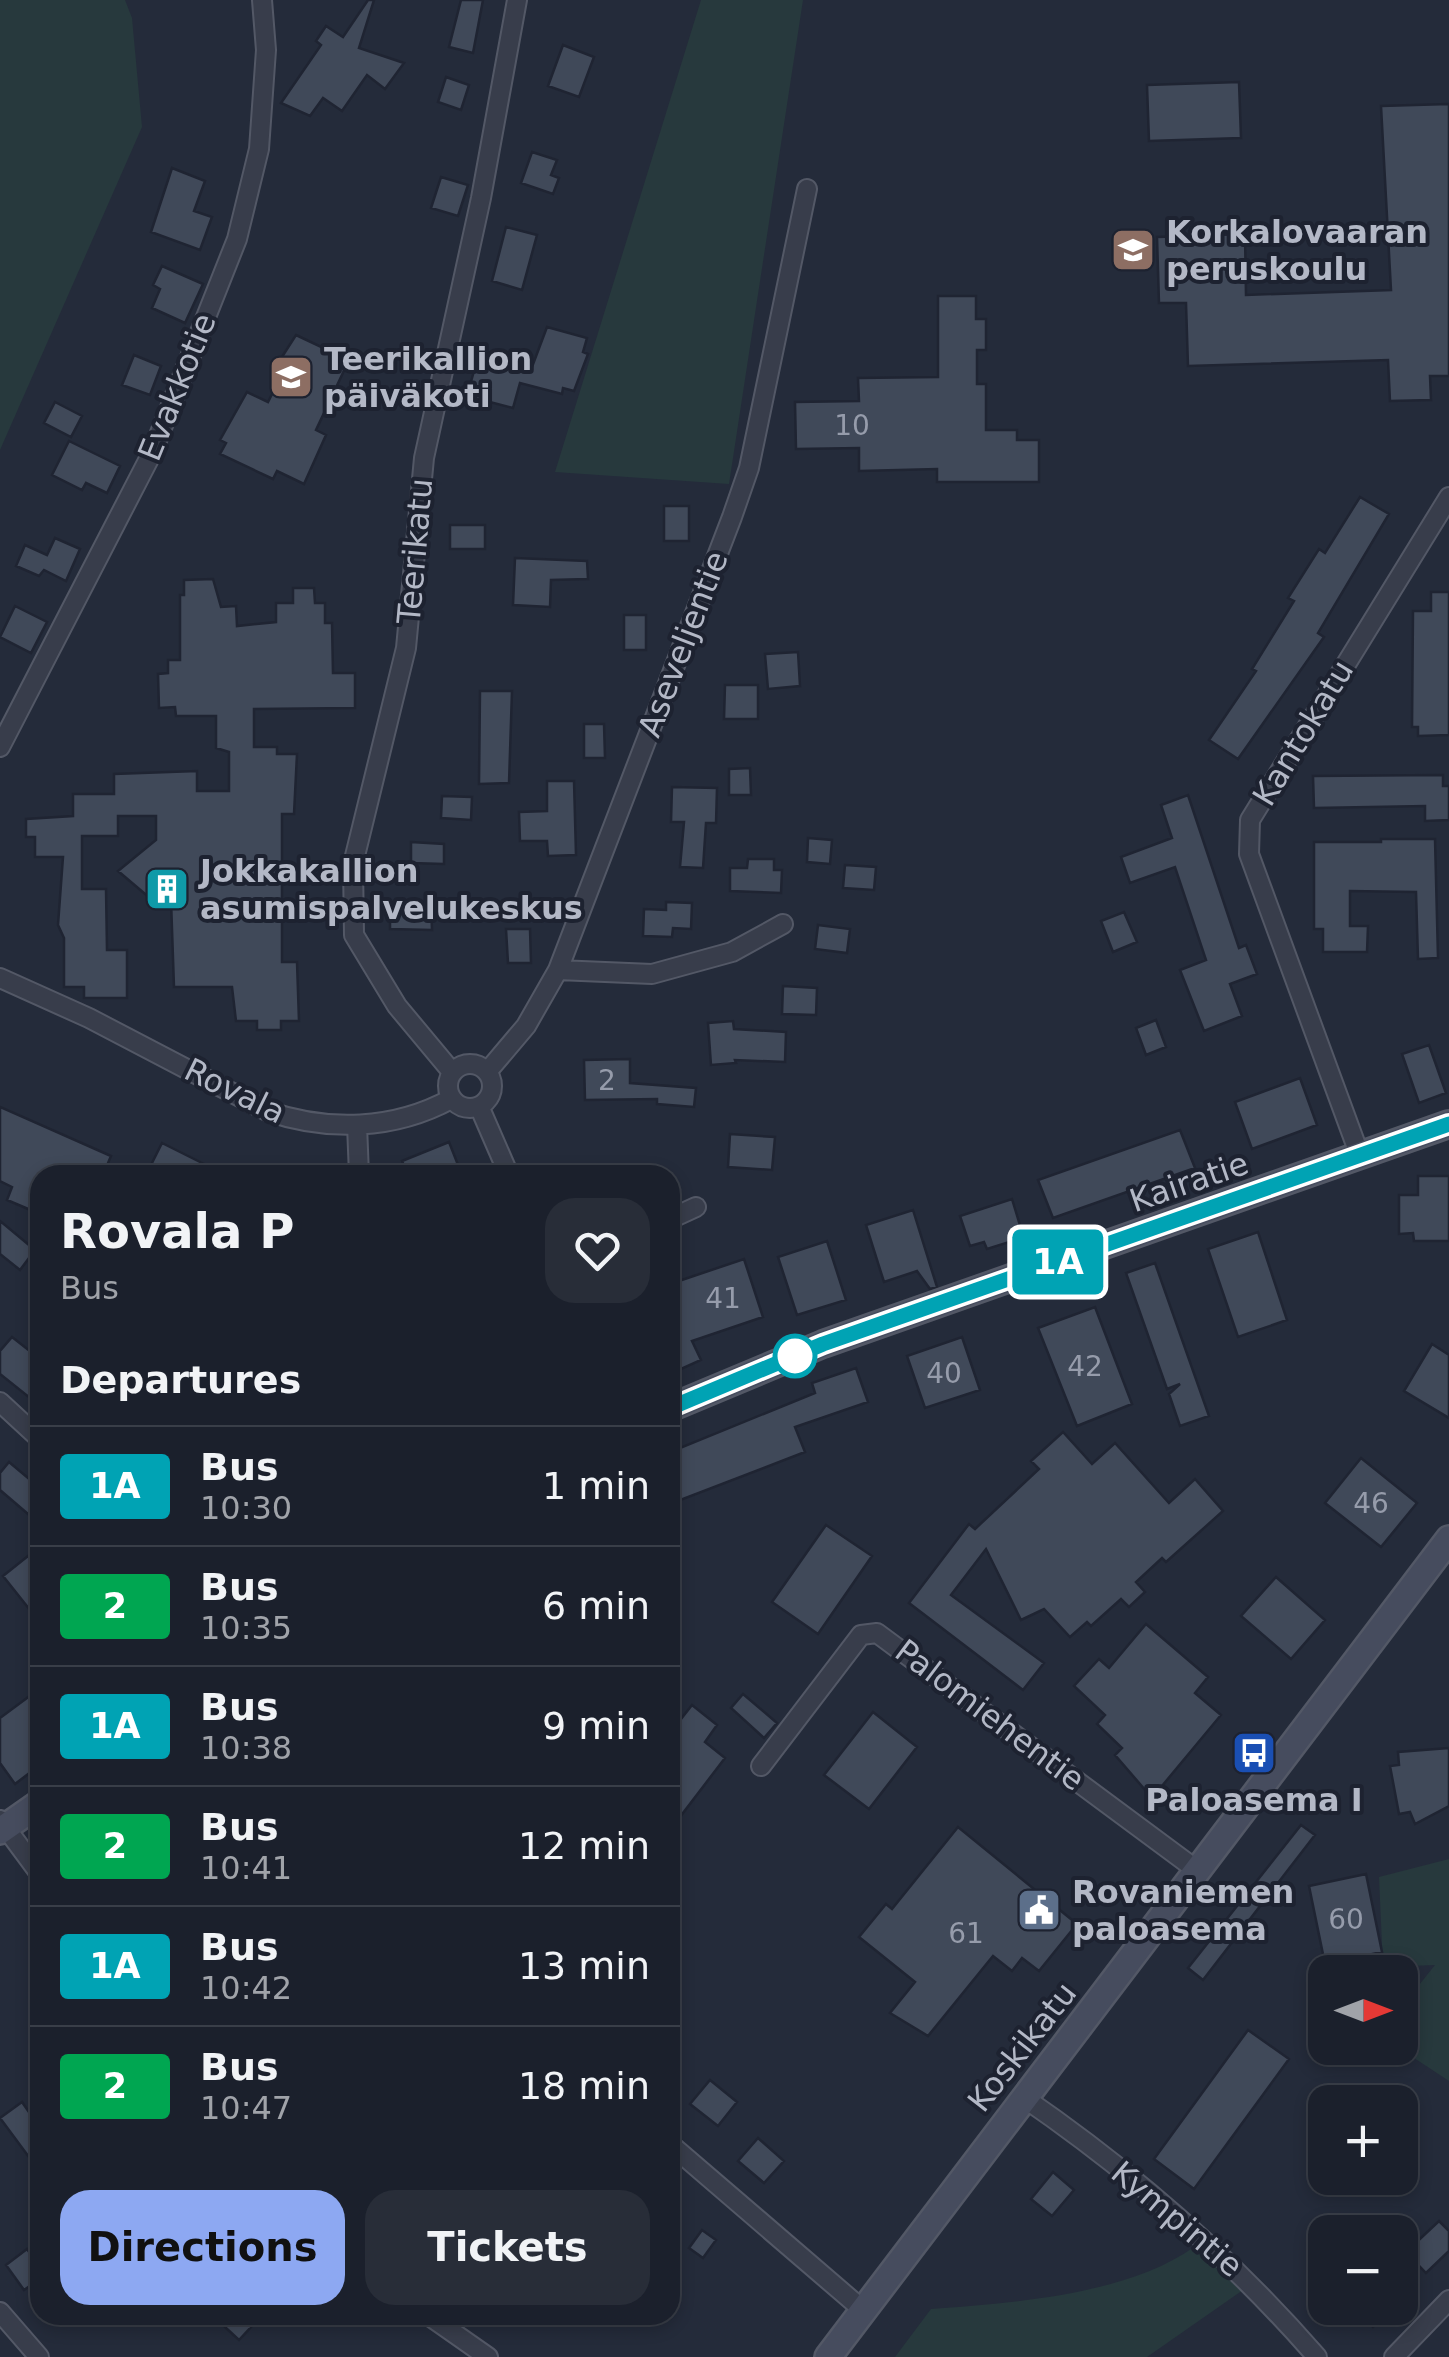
<!DOCTYPE html>
<meta charset="utf-8">
<style>
:root{--surface:#1b202c;--page:#282d38;--text:#f1f3f6;--muted:#a0a3a9;--line:#393e48;--accent:#8da8f2}
body{margin:0;font-family:"DejaVu Sans",sans-serif;background:var(--page);color:var(--text);height:100vh;display:flex;flex-direction:column;font-size:38px;white-space:nowrap}
*{box-sizing:border-box;margin:0}
p{font-size:32px;color:var(--muted)}
.icon{flex:none;width:55px;height:55px;fill:none;stroke:currentColor;stroke-width:2;stroke-linecap:round;stroke-linejoin:round}
.map{position:relative;flex:1;overflow:hidden}
.panel{position:absolute;left:30px;top:1165px;width:650px;height:1160px;display:flex;flex-direction:column;background:var(--surface);border-radius:30px;box-shadow:0 5px 15px #0003,0 0 0 2px var(--line)}
.panel>*{flex:none}
.badge{padding:0 20px;border-radius:8px;font-size:35px;line-height:65px}
.needle{width:65px;rotate:90deg}
.tools{position:absolute;left:1308px;top:1955px;display:grid;gap:20px}
.tools a{display:grid;place-items:center;width:110px;height:110px;border-radius:20px;background:var(--surface);box-shadow:0 5px 15px #0003,0 0 0 2px var(--line);font-size:50px}
.map>.badge{position:absolute;translate:-50% -50%;box-shadow:0 0 0 5px #fff}
h2{padding:0 30px;font-size:38px;line-height:90px}
.round{display:grid;place-items:center;flex:none;width:105px;height:105px;border-radius:30px;background:var(--page)}
.overview{display:flex;align-items:center;justify-content:space-between;height:170px;padding:0 30px}
h1{font-size:48px;font-weight:800;line-height:75px}
.cta{display:flex;gap:20px;margin-top:auto;padding:20px 30px}
.cta a{flex:1;height:115px;border-radius:30px;background:var(--accent);color:#111;font-size:40px;font-weight:800;line-height:115px;text-align:center}
.cta a+a{background:var(--page);color:var(--text)}
ul{padding:0;list-style:none}
li{display:flex;align-items:center;gap:30px;height:120px;padding:0 30px;border-top:2px solid var(--line)}
li div{flex:1}
li b{display:block;font-size:38px}
li em{font-style:normal}
li .badge{min-width:110px;font-weight:700;text-align:center}
.map>svg:first-child{display:block}
</style>
<div class="map">
<svg width="1449" height="2357" viewBox="0 0 1449 2357">
<rect width="100%" height="100%" fill="#242b3a"/>
<path fill="#27393d" d="M0 0H125L132 18 142 127 0 450Z
M701 0H803L729 484 555 472Z
M1449 1859V2081L1399 2048 1400 2009 1435 1965 1383 1967 1379 1877Z
M1194 2247 1243 2290 1147 2357H895L931 2309C1012 2303 1127 2295 1194 2247Z"/>
<path fill="#404959" stroke="#1f2432" stroke-width="2.5" d="M368 0H374L359 48 404 63 385 89 367 75 342 111 323 98 310 116 281 103 321 45 316 41 326 26 343 37Z
M461 0H483L473 53 449 47Z
M563 45 594 57 579 97 548 86Z
M446 77 469 85 461 110 438 102Z
M1239 82 1241 138 1149 141 1147 85Z
M1449 104V376H1430L1431 400 1390 401 1388 360 1188 366 1186 303H1159L1157 237 1245 234 1246 295 1391 290 1381 106Z
M532 152 557 160 551 175 559 178 553 194 521 183Z
M172 168 205 181 194 211 212 217 200 250 151 232Z
M441 177 468 185 458 216 431 208Z
M506 227 537 235 522 290 492 281Z
M162 266 203 284 185 323 152 308 160 289 153 285Z
M938 296H976V319H986V350H977V384H986V430H1017V440H1039V482H937V469L859 471V448L796 449 795 402 859 401 858 378 938 377Z
M547 327 587 338 583 352 588 354 574 391 563 388 562 394 520 383 513 408 467 396 479 353 532 367Z
M296 335 349 360 316 430 326 435 304 484 277 471 273 479 220 454 226 443 220 440 247 392 268 402 284 370 280 360Z
M134 355 161 366 150 395 122 385Z
M55 402 82 416 71 437 44 423Z
M69 441 120 466 107 493 86 483 82 490 52 475Z
M1360 497 1389 514 1318 633 1324 637 1238 759 1209 740 1256 671 1252 669 1294 601 1288 598 1319 549 1325 553Z
M664 506H689V541H664Z
M450 525H485V549H450Z
M55 538 80 549 66 581 44 570 39 576 16 566 25 545 47 555Z
M515 558 587 561 588 579 551 580 550 607 513 605Z
M213 579 221 607 236 606 237 626 276 622V603H293V588H314L315 603H325V623H332L333 673H355V708L254 709V747H277V754H297L294 814H282V962H297L299 1021H281V1030H257V1021H236L232 987H174L171 900 151 899 118 871 156 840V816H118V836H82V889H106L107 950H127V998H84V987H64V938L58 925 63 857H35V837H26V819L73 816V794H114V774L197 771V791H229V752L216 748V716H176L175 707 159 708 158 674 168 673V660H180V595H184V580Z
M1431 592H1449V735L1418 736V727H1412L1413 611H1431Z
M15 606 47 622 31 653 0 637Z
M624 615H646V650H624Z
M798 652 800 686 768 689 765 654Z
M725 685H758V719H724Z
M480 691H512L509 783 479 784Z
M584 724H604L605 758H584Z
M750 768 751 795H729V769Z
M1443 775V786H1449V820L1425 821V806L1314 808 1313 776Z
M547 781H574L576 855 548 856 547 841H520L519 812 547 811Z
M672 787 717 788 716 823H706L703 868 680 867 684 822H671Z
M1188 795 1239 948 1246 945 1257 974 1230 984 1242 1016 1204 1031 1180 970 1206 960 1175 867 1130 883 1121 857 1172 838 1161 805Z
M442 796 472 797 471 820 441 818Z
M808 838 832 840 830 864 807 862Z
M1381 839H1435L1438 958 1418 959 1416 892 1350 891V926H1368L1367 952H1323V929H1314V842H1381Z
M411 842 444 844V864L411 863Z
M748 859H774V870H782L781 893 730 891V868H747Z
M845 865 876 867 874 890 843 888Z
M390 902 431 903 432 930 390 929Z
M666 902 692 903 691 929 673 928 672 937 643 936 644 909 666 910Z
M1124 912 1137 942 1113 952 1101 921Z
M818 925 850 929 847 953 815 949Z
M506 929H530L531 963H508Z
M783 986 817 988 816 1015 782 1014Z
M1156 1020 1166 1047 1146 1055 1136 1028Z
M733 1021 734 1029 786 1032 785 1062 735 1060 736 1063 711 1065 708 1023Z
M1429 1045 1446 1093 1419 1103 1402 1054Z
M630 1059V1083L696 1088 694 1107 657 1104V1099L585 1100 584 1060Z
M1300 1078 1317 1125 1252 1149 1235 1102Z
M0 1107 111 1156 103 1175H40V1214L7 1200 12 1187 0 1181Z
M1180 1130 1195 1168 1053 1218 1038 1180Z
M730 1134 775 1137 772 1170 728 1167Z
M449 1142 462 1175H408L402 1161Z
M162 1143 226 1175H146Z
M1418 1176H1449V1241H1414L1413 1233 1399 1234V1195H1418Z
M1012 1199 1022 1232 1017 1234 1019 1239 987 1249 984 1242 970 1246 960 1216Z
M913 1210 937 1287 930 1289 917 1271 884 1282 866 1225Z
M0 1221 35 1250 20 1270 0 1254Z
M1258 1232 1287 1320 1238 1337 1208 1249Z
M827 1241 846 1300 797 1315 778 1257Z
M744 1259 763 1317 692 1341 701 1360 670 1374V1284Z
M1155 1263 1209 1416 1180 1426 1169 1394 1180 1384 1167 1389 1126 1273Z
M1095 1307 1132 1404 1077 1426 1038 1328Z
M12 1337 40 1359V1406L0 1374V1351Z
M962 1337 980 1390 925 1408 907 1356Z
M1432 1344 1449 1355V1418L1404 1391Z
M856 1368 868 1402 795 1427 805 1452 670 1504V1452L815 1393 812 1383Z
M1063 1432 1092 1464 1115 1443 1169 1503 1195 1479 1223 1511 1166 1562 1162 1558 1136 1582 1145 1592 1129 1607 1121 1599 1091 1626 1087 1622 1070 1637 1044 1609 1021 1620 986 1549 951 1595 1044 1663 1023 1690 909 1603 969 1524 975 1529 1039 1469 1031 1461Z
M1361 1458 1417 1503 1381 1547 1325 1503Z
M9 1462 40 1488V1500L28 1514 0 1490V1473Z
M826 1525 872 1556 818 1634 772 1602Z
M28 1556 40 1570V1602L30 1610 3 1576Z
M1276 1577 1325 1620 1291 1659 1241 1616Z
M1146 1624 1208 1677 1195 1693 1221 1715 1152 1798 1115 1755 1122 1748 1097 1724 1105 1715 1074 1686 1099 1659 1109 1668Z
M743 1694 777 1723 764 1738 731 1708Z
M31 1695 40 1708V1765L15 1784 0 1763V1718Z
M692 1705 717 1725 705 1742 725 1758 670 1830V1733Z
M873 1712 917 1747 869 1809 824 1775Z
M1449 1748V1806L1415 1824 1410 1812 1399 1814 1390 1766 1399 1765 1398 1752Z
M1301 1825 1315 1835 1203 1980 1188 1968Z
M958 1827 1077 1924 1039 1971 1022 1958 1012 1971 993 1956 928 2036 890 2013 915 1982 859 1937 886 1904 892 1909Z
M1366 1874 1382 1952 1325 1964 1309 1886Z
M1248 2030 1289 2059 1194 2189 1154 2159Z
M710 2080 737 2102 718 2126 690 2104Z
M22 2102 40 2128V2172L0 2118Z
M758 2138 784 2161 764 2183 738 2161Z
M1053 2172 1074 2190 1052 2216 1031 2199Z
M1439 2221 1449 2231V2251L1426 2273 1406 2252Z
M702 2230 716 2240 703 2258 689 2248Z
M27 2249 40 2267V2279L24 2290 6 2265Z
M1353 2308H1393L1373 2327Z
M212 2315H238L251 2327 239 2340Z"/>
<g fill="none" stroke-linecap="round" stroke-linejoin="round">
<defs>
<path id="minor" d="M0 747 152 453 237 239 259 149 266 50 262 0
M558 970 652 974 732 952 783 924
M0 978 89 1018 267 1111C328 1132 394 1130 451 1099
M448 1086a22 22 0 1 1 44 0a22 22 0 1 1-44 0Z
M452 1072 397 1006 354 935 353 864 406 648 424 458 481 198 517 0
M487 1072 526 1026 558 970 732 517 749 468 807 189
M479 1106 509 1175
M357 1125 359 1175
M1360 1156 1249 854 1250 820 1449 497
M670 1219 696 1207
M0 1402 40 1439
M761 1766 861 1635 877 1633 1198 1871
M0 1820 40 1874
M1023 2097C1132 2172 1230 2257 1317 2357
M670 2144 863 2310
M0 2312 39 2357
M428 2315 488 2357
M1394 2357 1449 2300"/>
<path id="secondary" d="M670 1408 823 1344 1449 1124
M0 1831 40 1803
M828 2357 1449 1539"/>
</defs>
<use href="#minor" stroke="#535866" stroke-width="22"/>
<use href="#secondary" stroke="#535866" stroke-width="30"/>
<use href="#minor" stroke="#383d4b" stroke-width="18"/>
<use href="#secondary" stroke="#464c5e" stroke-width="25"/>
</g>
<g fill="none" stroke-linecap="round" stroke-linejoin="round">
<defs>
<path id="line" d="M670 1408 823 1344 1449 1124"/>
</defs>
<use href="#line" stroke="#fff" stroke-width="22"/>
<use href="#line" stroke="#00a3b4" stroke-width="15"/>
</g>
<defs>
<symbol id="school-square" viewBox="-11 -11 22 22"><rect x="-9" y="-9" width="18" height="18" rx="4" fill="#8d6e63" stroke="#1d2230"/><path d="M0-5L7-2L0 1L-7-2ZM-4 1L0 2.5L4 1V4Q0 6-4 4Z" fill="#fff"/></symbol>
<symbol id="building-square" viewBox="-11 -11 22 22"><rect x="-9" y="-9" width="18" height="18" rx="4" fill="#0f9aa8" stroke="#1d2230"/><path d="M-4-6H4V6H1V3H-1V6H-4ZM-2.5-4.3h1.7v1.8h-1.7ZM.8-4.3h1.7v1.8H.8ZM-2.5-1h1.7V.8h-1.7ZM.8-1h1.7V.8H.8Z" fill="#fff"/></symbol>
<symbol id="bus-square" viewBox="-11 -11 22 22"><rect x="-9" y="-9" width="18" height="18" rx="4" fill="#1a4fb4" stroke="#1d2230"/><path d="M-5-6H5V4H4V6H2V4H-2V6H-4V4H-5ZM-3.5-4V0h7V-4ZM-3.5 1.2v1.5H-2V1.2ZM2 1.2v1.5H3.5V1.2Z" fill="#fff"/></symbol>
<symbol id="civic-square" viewBox="-11 -11 22 22"><rect x="-9" y="-9" width="18" height="18" rx="4" fill="#5c6f8a" stroke="#1d2230"/><path d="M-.6-6.5H3V-4.5H.6V-3L4-1V1h2V6H-6V1h2V-1L-.6-3ZM-1.2 2.5V6h2.4V2.5Z" fill="#fff"/></symbol>
</defs>
<g fill-rule="evenodd">
<use href="#school-square" x="1108" y="225" width="50" height="50"/>
<use href="#school-square" x="266" y="352" width="50" height="50"/>
<use href="#building-square" x="142" y="864" width="50" height="50"/>
<use href="#bus-square" x="1229" y="1728" width="50" height="50"/>
<use href="#civic-square" x="1014" y="1885" width="50" height="50"/>
</g>
<circle fill="#fff" stroke="#00a3b4" stroke-width="5" cx="795" cy="1356" r="20"/>
<g text-anchor="middle" dominant-baseline="central" stroke-width="8" stroke-linejoin="round" paint-order="stroke">
<g font-size="28" fill="#969cab">
<text x="852" y="425">10</text>
<text x="607" y="1080">2</text>
<text x="723" y="1298">41</text>
<text x="1085" y="1366">42</text>
<text x="944" y="1373">40</text>
<text x="1371" y="1503">46</text>
<text x="1346" y="1919">60</text>
<text x="966" y="1933">61</text>
</g>
<g font-size="32" font-weight="bold" fill="#b3b8c6" stroke="#1d2230" text-anchor="start">
<text x="1166" y="232">Korkalovaaran<tspan x="1166" dy="37">peruskoulu</tspan></text>
<text x="324" y="359">Teerikallion<tspan x="324" dy="37">päiväkoti</tspan></text>
<text x="200" y="871">Jokkakallion<tspan x="200" dy="37">asumispalvelukeskus</tspan></text>
<text x="1254" y="1800" text-anchor="middle">Paloasema I</text>
<text x="1072" y="1892">Rovaniemen<tspan x="1072" dy="37">paloasema</tspan></text>
</g>
<g font-size="32" fill="#b3b8c6" stroke="#1d2230">
<text transform="translate(177 387) rotate(-68)">Evakkotie</text>
<text transform="translate(415 551) rotate(-85)">Teerikatu</text>
<text transform="translate(683 644) rotate(-69)">Aseveljentie</text>
<text transform="translate(1303 733) rotate(-59)">Kantokatu</text>
<text transform="translate(235 1091) rotate(26)">Rovala</text>
<text transform="translate(1189 1182) rotate(-19)">Kairatie</text>
<text transform="translate(990 1715) rotate(37)">Palomiehentie</text>
<text transform="translate(1022 2047) rotate(-52)">Koskikatu</text>
<text transform="translate(1177 2219) rotate(40)">Kympintie</text>
</g>
</g>
</svg>
<div class="tools">
<a><svg class="needle" viewBox="-14 -14 28 28"><path d="M0-13l5 13h-10z" fill="#e53935"/><path d="M0 13l5-13h-10z" fill="#a0a3a9"/></svg></a>
<a>+</a>
<a>−</a>
</div>
<b class="badge" style="left:1058px;top:1262px;background:#00a3b4;color:#fff">1A</b>
<section class="panel">
<div class="overview"><div><h1>Rovala P</h1><p>Bus</p></div><a class="round"><svg class="icon" aria-label="heart" viewBox="0 0 24 24"><path d="M12 20l-8-8c-3-5 5-10 8-4 3-6 11-1 8 4z"/></svg></a></div>
<h2>Departures</h2>
<ul>
<li><span class="badge" style="background:#00a3b4;color:#fff">1A</span><div><b>Bus</b><p>10:30</p></div><em>1 min</em></li>
<li><span class="badge" style="background:#00a651;color:#fff">2</span><div><b>Bus</b><p>10:35</p></div><em>6 min</em></li>
<li><span class="badge" style="background:#00a3b4;color:#fff">1A</span><div><b>Bus</b><p>10:38</p></div><em>9 min</em></li>
<li><span class="badge" style="background:#00a651;color:#fff">2</span><div><b>Bus</b><p>10:41</p></div><em>12 min</em></li>
<li><span class="badge" style="background:#00a3b4;color:#fff">1A</span><div><b>Bus</b><p>10:42</p></div><em>13 min</em></li>
<li><span class="badge" style="background:#00a651;color:#fff">2</span><div><b>Bus</b><p>10:47</p></div><em>18 min</em></li>
</ul>
<div class="cta"><a>Directions</a><a>Tickets</a></div>
</section>
</div>
